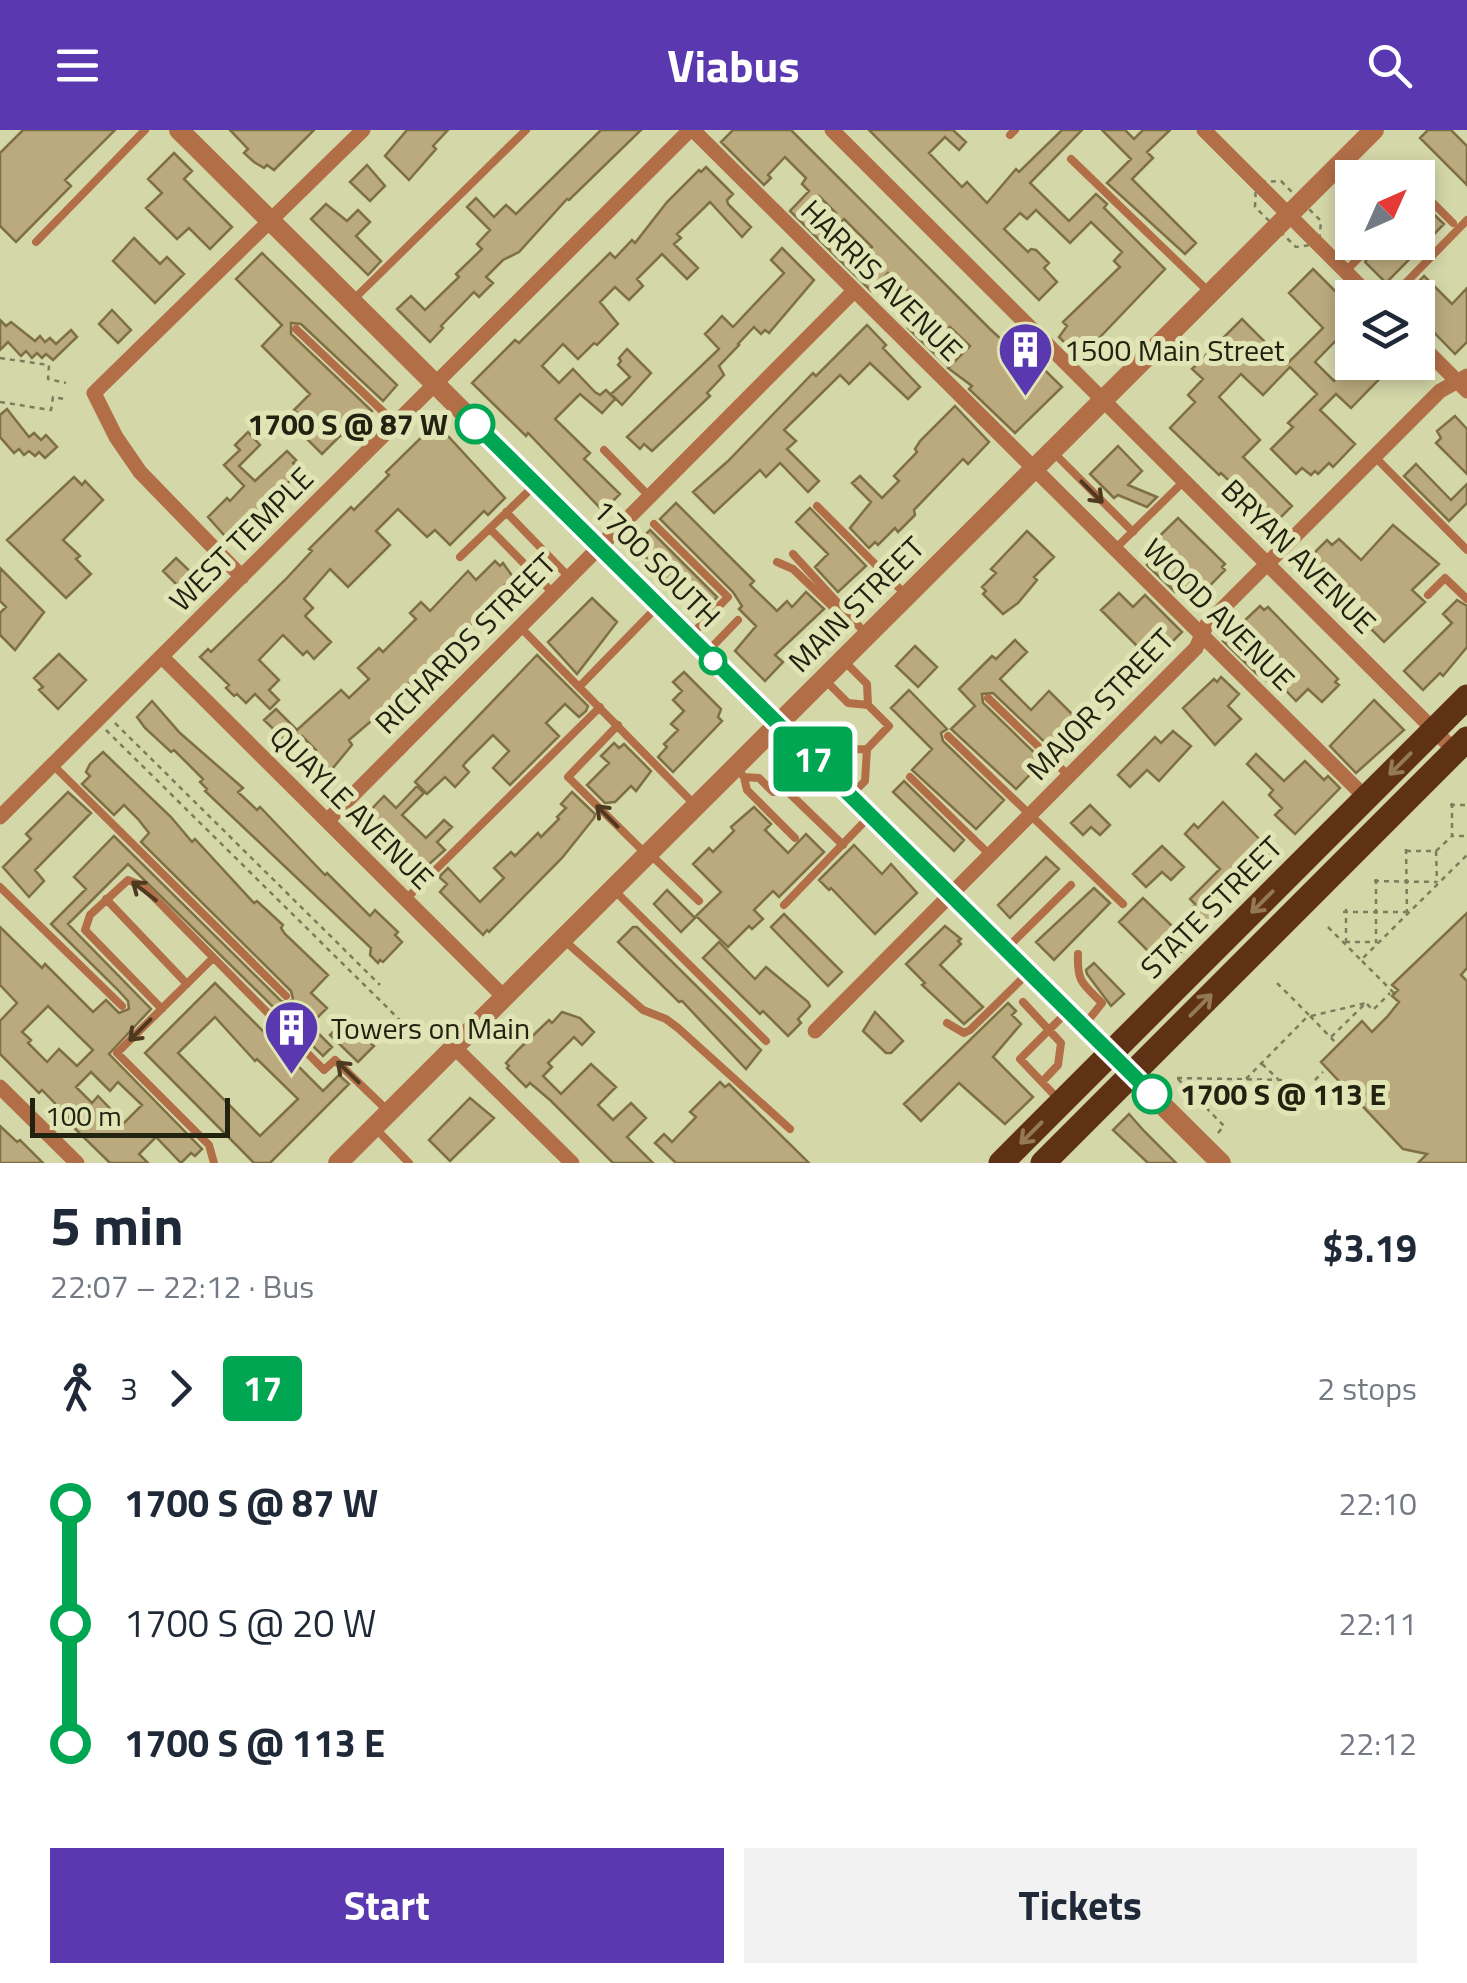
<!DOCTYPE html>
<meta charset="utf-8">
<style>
:root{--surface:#fff;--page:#f2f2f3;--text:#1f2937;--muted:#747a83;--accent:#5938b0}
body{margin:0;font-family:"Titillium Web",sans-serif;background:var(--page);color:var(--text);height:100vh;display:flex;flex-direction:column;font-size:38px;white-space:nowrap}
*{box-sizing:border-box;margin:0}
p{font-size:32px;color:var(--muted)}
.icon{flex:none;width:55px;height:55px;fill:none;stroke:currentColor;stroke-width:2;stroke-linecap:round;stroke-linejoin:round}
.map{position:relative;height:1033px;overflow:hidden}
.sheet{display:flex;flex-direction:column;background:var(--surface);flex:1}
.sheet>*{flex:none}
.badge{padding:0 20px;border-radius:8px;font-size:35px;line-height:65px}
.needle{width:65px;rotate:45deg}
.controls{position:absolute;left:1335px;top:30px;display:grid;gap:20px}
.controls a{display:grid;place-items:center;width:100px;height:100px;border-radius:0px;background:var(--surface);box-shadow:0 5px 15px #0003;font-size:50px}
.scale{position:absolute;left:30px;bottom:25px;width:200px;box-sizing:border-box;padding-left:10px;border:5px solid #222210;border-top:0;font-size:28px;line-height:35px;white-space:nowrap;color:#222210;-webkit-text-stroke:8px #e1e4b5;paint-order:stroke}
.map>.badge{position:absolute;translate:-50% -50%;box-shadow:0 0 0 5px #fff}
.legs{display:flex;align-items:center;gap:15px;height:110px;padding:0 50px;font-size:32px}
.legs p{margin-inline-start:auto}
.head{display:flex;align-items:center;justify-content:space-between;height:170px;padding:0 50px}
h1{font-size:55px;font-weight:700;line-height:75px}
.button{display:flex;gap:20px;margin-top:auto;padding:20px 50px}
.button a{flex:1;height:115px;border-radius:0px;background:var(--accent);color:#fff;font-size:40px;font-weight:700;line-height:115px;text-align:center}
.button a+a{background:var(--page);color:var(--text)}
ul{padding:0 50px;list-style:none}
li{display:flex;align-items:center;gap:35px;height:120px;font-size:38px}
li i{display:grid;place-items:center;width:15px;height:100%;margin:0 12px;background:currentColor}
li i::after{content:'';width:25px;height:25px;margin:-12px;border:8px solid;border-radius:50%;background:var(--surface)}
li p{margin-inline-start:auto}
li:first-child i{background:linear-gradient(#0000 50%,currentColor 0)}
li:last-child i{background:linear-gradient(currentColor 50%,#0000 0)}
header{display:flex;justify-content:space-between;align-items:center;height:130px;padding:0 50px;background:var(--accent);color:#fff;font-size:45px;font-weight:700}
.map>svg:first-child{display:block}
</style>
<header><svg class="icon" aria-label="menu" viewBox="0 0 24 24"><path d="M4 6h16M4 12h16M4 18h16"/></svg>Viabus<svg class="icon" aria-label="search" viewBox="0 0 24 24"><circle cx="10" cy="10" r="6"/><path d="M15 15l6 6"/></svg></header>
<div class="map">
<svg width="1467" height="1033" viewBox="0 0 1467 1033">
<rect width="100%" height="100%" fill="#d4d7a8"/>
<path fill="#baaa7e" stroke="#7e6f45" stroke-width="2.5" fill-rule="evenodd" d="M23 0H115L65 50 71 56 16 112 0 96V23Z
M230 0H314L274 40 267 35 264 38 254 32 244 23 248 19Z
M407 0H448L433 16 436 19 409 50 385 26Z
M601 0H641L569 70 567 69 519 122 503 130 486 147 493 153 479 167 474 162 441 196 443 198 430 212 397 179 411 166 425 180 459 147 456 144 482 119 477 114 490 100 467 77 476 68 494 87 506 75 516 84Z
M733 0H791L990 199 1003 211 1009 205 1062 257 1015 303 969 259 972 256 948 238 970 216 950 197 936 212 953 229 947 236 908 198 927 179 888 143 871 161 790 81 809 61 802 54 806 48 785 27 768 45 771 48 764 55 721 12ZM819 66 836 83 822 98 805 81ZM844 89 872 117 856 132 829 105Z
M869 0H953L966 12 959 20 945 7 929 23 962 57 967 52 987 73 1016 39 1019 42 1062 0H1082L1030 53 1069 91 1096 64 1107 74 1104 78 1165 139 1080 228 1059 207 1067 196 1063 192 1120 137 1114 131 1122 122 1091 92 1070 113 1036 80 1027 89 1020 83 1004 99 1028 122 1031 119 1036 120 1049 133 1044 138 1057 152 1039 170Z
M1102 0H1125L1134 9 1143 0H1170L1147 22 1153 28 1132 49 1196 113 1185 124 1107 53 1131 29Z
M1428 0H1451L1467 16V55L1420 8Z
M174 23 192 41 184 49 232 97 210 119 189 98 177 109 146 78 162 63 148 49Z
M367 35 385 56 370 71 350 52Z
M706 37 733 64 727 70 728 74 751 97 742 107 710 72 677 104 681 108 674 114 698 138 687 149 662 124 637 149 643 156 629 170 615 157 600 172 618 194 597 215 594 213 578 229 563 214 542 236 559 253 573 239 595 262 600 265 606 260 615 269 602 283 580 264 555 289 590 323 584 329 620 364 603 381 528 303 526 306 472 253 515 210 519 213 610 123 615 128 632 110 635 113 667 72 699 40 701 42Z
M326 74 347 91 358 80 370 92 356 106 381 131 368 145 311 89Z
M1423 74 1444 94 1386 153 1365 132 1381 112H1418V78Z
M134 108 160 134 167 127 184 144 155 173 113 131Z
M782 118 814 150 769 203 765 200 761 204 754 197 738 214 739 215 719 236 724 245 707 263 710 266 668 306 652 321 644 314 640 319 627 307 719 219 705 204 712 197 722 186 733 197 784 143 771 130Z
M262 123 397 255 383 271 301 194 291 193V204L372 281 345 308 341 305 322 324 300 302 309 294 294 280 310 264 262 216 282 195 236 149Z
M1313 139 1347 173 1352 168V194L1315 232 1334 251 1352 232H1382L1389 239 1351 278 1336 264 1320 280 1355 314 1333 337 1329 333 1318 344 1315 341 1311 345 1302 338 1296 344 1271 319 1293 297 1288 293 1317 264 1290 237 1263 265 1241 244 1219 267 1260 310 1243 327 1292 376 1273 395 1270 392 1267 394 1240 367 1243 364 1221 343 1219 345 1170 298 1195 272 1188 265 1203 249 1192 239 1242 189 1287 234 1323 198 1289 163Z
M1424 146 1452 174 1467 158V212L1455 224 1418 186V168H1403Z
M112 180 131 200 118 213 99 194Z
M0 190 6 196 11 192 35 211 40 206 45 212 50 208 56 214 71 200 77 207 53 230 46 224 42 228 37 223 32 228 26 221 21 226 8 212 0 220Z
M867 195 886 215 883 218 920 257 908 269 870 233 849 254 840 245 784 300 796 311 787 319 819 351 808 362 780 333 766 347 760 340 714 383 693 362 728 331 813 243 816 246Z
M627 219 651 243 622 275 611 264 630 247 618 235 621 231 619 228Z
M955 276 989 312 968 334 963 329 914 380 915 385 898 402 895 398 878 415 875 412 869 418 850 398 871 372 852 353 860 346 882 368 899 351 894 346 917 322 915 319 920 311Z
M7 279 29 307 34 303 41 310 46 305 57 317 45 328 39 322 35 326 29 321 24 325 19 319 14 323 0 307V285Z
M1455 286 1467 299V344L1436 313 1441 308 1437 301Z
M436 293 505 368 488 385 484 381 450 415 435 400 427 407 398 379 376 401 390 415 348 457 330 439 304 469 313 478 305 486 331 512 314 529 307 521 303 525 283 505 259 530 279 550 269 560 279 570 270 579 255 564 246 573 237 564 234 566 226 558 229 555 200 527 208 519 211 522 285 450 312 421 309 419 351 377 354 380 389 345 386 342Z
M248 302 260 315 239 336 255 351 287 321 296 330 293 333 300 340 231 413 208 387 227 368 230 371 244 356 224 335 240 320 235 315Z
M1118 316 1142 341 1128 355 1157 367 1147 377 1118 365 1114 368 1090 344Z
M1416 334 1451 370 1467 354V373L1449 391 1404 346Z
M74 347 82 355 85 351 103 370 63 410 80 426 76 429 91 444 66 468 7 410Z
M676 373 754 451 750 455 777 481 787 471 792 477 806 462 824 479 775 525 783 532 765 551 735 521 756 496 739 479 742 476 733 462 660 389Z
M810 378 866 436 838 462 815 437 828 424 796 392Z
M1178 388 1225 434 1222 437 1225 440 1197 469 1182 454 1175 462 1147 435 1152 431 1143 422Z
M1393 395 1439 434 1412 460 1425 472 1384 512 1308 436 1312 432 1308 429 1327 410 1332 415 1339 409 1361 430Z
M650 400 717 467 702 483 634 416Z
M1027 401 1054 427 1034 447 1037 450 1018 473 1003 484 983 464 986 461 982 457 996 443 991 439Z
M176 428 196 447 183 461 163 441Z
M495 431 500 436 503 433 513 447 477 482 480 485 432 538 413 555 410 552 384 580 349 610 352 615 328 644 313 629 316 620 302 606 291 616 264 590 276 579 297 600 341 560 349 568 369 549 358 538 379 518 383 522 416 489 410 483 421 472 430 481 468 441 476 450Z
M0 438 44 482 15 520 0 505V483L6 477 0 471Z
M1119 463 1133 477 1145 465 1182 502 1170 514 1161 504 1143 522 1101 480Z
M592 468 617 492 577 544 548 512Z
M1457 470 1467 476V517L1443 546 1440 543 1423 560 1404 541 1452 493 1443 484Z
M1260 476 1264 480 1268 477 1338 549 1335 552 1339 555 1322 572 1308 559 1296 571 1274 548 1270 553 1257 544 1223 511Z
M1015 510 1027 522 1000 549 1031 580 1049 561 1074 586 1055 604 1064 612 1053 620 993 563 982 564 983 573 1043 631 1016 659 951 599 975 576 959 559 992 526 996 529Z
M915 516 937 537 918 557 896 536Z
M59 524 86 550 58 579 39 560 43 557 34 548Z
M537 525 588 576 586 581 579 587 565 574 546 593 559 606 510 655 493 638 509 621 493 605 466 632 463 636 469 642 455 657 445 647 427 664 415 652Z
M684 542 721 579 718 587 722 591 673 642 658 627 667 617 664 614 678 600 671 594 684 581 673 570 682 561 673 552Z
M1221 547 1239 564 1228 576 1241 589 1215 615 1183 578 1214 549 1217 552Z
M909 560 947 599 941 603 943 611 1004 670 976 699 912 640 932 619 891 578Z
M1374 570 1404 600 1356 643 1330 616Z
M152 571 180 603 243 658 238 662 257 680 260 677 325 745 327 743 370 786 375 780 398 802 395 805 402 812 383 832 380 830 378 833 370 825 371 818 205 661 207 659 200 652 203 649 174 620 171 622 145 598 137 587Z
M1173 601 1191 616 1159 651 1147 640 1130 657 1118 645 1155 607 1161 613Z
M614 613 619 618 624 614 651 641 636 661 631 656 615 672 605 673 587 655 609 633 601 626Z
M103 622 171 687 192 712 195 709 254 773 257 771 283 795 281 798 285 804 328 845 311 863 327 878 310 895 332 917 323 926 128 734 68 794 151 879 109 924 202 1019 195 1026 191 1023 181 1033 156 1007 139 1024 148 1033H110L66 990 69 988 46 964 42 960 39 963 0 924V891L17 873 0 855V797L42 838 45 834 93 882 106 870 119 883 129 879 128 871 117 859 51 794 86 759 74 747 114 706 281 871 287 873 293 869 291 861 141 712 149 703 138 689 124 675 114 685 82 654 90 646 86 642 90 634ZM48 876 93 920 77 936 59 919 47 932 28 913 31 910 22 902ZM91 942 110 961 118 952 142 975 124 993 98 966 92 973 76 957Z
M1256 624 1284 651 1305 631 1324 650 1328 646 1340 658 1295 704 1275 685 1282 678 1269 665 1273 660 1247 634Z
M904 651 964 710 954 721 893 662Z
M417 656 424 663 402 685 426 708 444 690 452 697 437 712 445 720 419 743 367 692 370 689 366 685 384 666 396 678Z
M68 662 91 683 35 740 44 751 29 767 3 737 31 709 26 704Z
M572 662 595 684 594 688 562 728 489 802 487 800 483 805 440 762 447 754 439 747 448 738 480 772 504 748 494 738 511 722 515 726 538 703 541 707 559 689 557 687 566 678 561 674Z
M1223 672 1271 721 1251 747 1253 749 1165 838 1119 792 1143 768 1173 797 1195 774 1190 769 1220 739 1185 704 1194 694 1198 698Z
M1090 675 1110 695 1100 705 1091 697 1083 705 1071 693Z
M754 677 771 694 765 700 788 723 806 704 824 722 779 767 773 761 754 780 763 789 752 799 749 796 728 817 696 786 721 762 693 734 709 718 713 722 734 701 731 697Z
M854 715 882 744 891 734 917 763 875 804 831 758 829 760 819 750Z
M1162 716 1184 737 1171 750 1162 742 1146 757 1133 744Z
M1046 727 1059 739 1010 788 998 775Z
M1094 758 1110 773 1054 830 1036 812Z
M667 760 695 788 681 802 654 774Z
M1467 783V838L1461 845 1467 851V1033H1418L1427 1024 1403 1019 1321 932 1362 891 1372 902 1387 887 1399 872 1392 866 1398 860 1392 855Z
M784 784 842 842 828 856 771 797Z
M945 796 961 809 958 811 961 814 940 835 983 877 964 894 922 855 925 853 906 834Z
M633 797H637L761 920 746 939 682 871 679 872 618 812Z
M719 812 755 849 766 837 808 872 810 876 798 889 801 893 788 906 763 881 760 884 703 828Z
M1094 833 1124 864 1111 876 1087 844 1086 840Z
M215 853 323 961 339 945 349 954 270 1033H254L145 923ZM215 887 255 931 257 929 298 969 260 1006 178 923Z
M1008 873 1016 881 1012 885 1021 894 993 927 1033 967 1005 994 959 953 921 991 904 974Z
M562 882 580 888 594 902 582 915 574 907 548 933 552 937 543 946 561 964 591 934 616 957 598 975 613 990 631 973 646 988 627 1007 653 1033H613L550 970 530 953 526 957 507 938 509 936 506 933 519 919 549 890 552 893Z
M875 882 903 911 891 923H886L863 901Z
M345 890 374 916 358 932 330 905Z
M720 952 725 957 729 954 738 963 809 1033H676L655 1013 664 1004 672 1012 696 987 690 982Z
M470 968 494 988 450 1031 429 1010Z
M1129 984 1144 1001 1176 1033H1148L1113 1000Z
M0 996 17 1012 20 1010 43 1033H0Z"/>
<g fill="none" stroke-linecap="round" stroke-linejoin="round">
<path stroke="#7b7d5c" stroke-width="2.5" stroke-dasharray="5 5" stroke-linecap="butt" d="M1281 51 1321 91 1319 114 1296 117 1255 77 1256 52Z
M0 228 49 235 48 249 66 253
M0 272 51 280 53 267 64 269
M115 593 380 855
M106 600 415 905
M1452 673V706H1467
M1450 675H1467
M1406 719 1407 782
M1406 721H1436L1437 752
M1436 721 1451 707
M1376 749V813
M1374 751 1437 752
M1343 782H1407
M1328 797 1361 830 1467 725
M1345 812H1377
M1346 813V779
M1362 831 1395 864
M1367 874 1373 880 1390 863
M1310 886 1336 913
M1311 886 1366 873 1331 907
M1262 934 1278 949
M1177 948 1284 950
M1178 949 1224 996 1217 1004
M1246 949 1309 885 1274 850
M1315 950 1323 942"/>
<path stroke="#b16e47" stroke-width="8" d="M1010 5 1015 0
M1071 29 1210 163
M1418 69 1423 63 1453 93
M36 112 145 0
M1346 141 1374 112
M355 168 526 0
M1391 168 1467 90
M296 199 394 292
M604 320 649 366
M1055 324 1133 402
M1374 326 1467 420
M817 376 907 466
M506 382 569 447
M654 394 728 467 692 504
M490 399 553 463
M1115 419 1183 352
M793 424 867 505
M460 427 536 354
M777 432 793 439 837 481H843
M1428 465 1445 448 1467 469
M520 497 696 676
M709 520 738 490
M827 552 848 573 868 575 867 554 843 530
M580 556 657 477
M988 568 1069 646
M618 595 568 647 647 725
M948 606 1123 774
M867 619 889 596 868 575
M53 635 286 866
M820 635 835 620 867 619 865 651 853 663
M738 640 744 647 759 648 773 662 785 659 843 715
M744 647 747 660 795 708
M910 647 990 725
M652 726 699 771
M0 757 122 876
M616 762 766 911
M106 769 187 854
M406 769 600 577
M784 775 868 688
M566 812 643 880 666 889 678 898 790 999
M1006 819 1071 755
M1078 824C1077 852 1082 853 1102 873L1086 893
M213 828 117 923 209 1015 214 1033
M1023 872 1061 913 1058 935 1042 952
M162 879 85 800 90 785 128 750 143 756 324 940 335 930 389 982
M947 893 964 903 970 900 1026 845
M1060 971 1020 929 1065 884
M377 1000 409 1033"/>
<path stroke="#b16e47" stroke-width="15" d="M693 0 1366 668
M832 0 1455 621
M1204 0 1372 168
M1418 212 1467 261
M242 447 140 342 116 307 94 263 363 0
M162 527 504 867
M0 687 690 0
M327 691 854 161
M815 901 1196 518 1207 494 1440 261 1467 246
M454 917 572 1033
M0 957 77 1033"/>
<path stroke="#b16e47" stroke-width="20" d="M179 0 1221 1033
M338 1033 1374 0"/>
<path stroke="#5f3216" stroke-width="25" d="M1001 1033 1467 567
M1043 1033 1467 609"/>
</g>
<defs><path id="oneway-shaft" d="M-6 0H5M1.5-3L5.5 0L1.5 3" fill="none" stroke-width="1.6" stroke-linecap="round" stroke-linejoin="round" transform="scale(2.5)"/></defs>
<g stroke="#4d3920">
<use href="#oneway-shaft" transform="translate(1092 362) rotate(45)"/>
<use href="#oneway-shaft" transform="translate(607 686) rotate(-135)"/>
<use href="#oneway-shaft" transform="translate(144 761) rotate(-142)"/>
<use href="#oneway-shaft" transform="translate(140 900) rotate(135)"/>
<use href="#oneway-shaft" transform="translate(348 942) rotate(-136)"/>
</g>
<g stroke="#937956">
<use href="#oneway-shaft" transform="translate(1400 634) rotate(135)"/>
<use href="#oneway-shaft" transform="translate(1262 772) rotate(135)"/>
<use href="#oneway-shaft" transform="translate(1201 875) rotate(-45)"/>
<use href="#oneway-shaft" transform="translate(1031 1003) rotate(135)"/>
</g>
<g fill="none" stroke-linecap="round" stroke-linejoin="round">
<defs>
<path id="line-1" d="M475 294 1152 964"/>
</defs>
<use href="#line-1" stroke="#fff" stroke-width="22"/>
<use href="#line-1" stroke="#00a651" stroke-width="15"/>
</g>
<defs>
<symbol id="building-pin" viewBox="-11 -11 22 30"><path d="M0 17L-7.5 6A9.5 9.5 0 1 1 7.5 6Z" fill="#5938b0" stroke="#e1e4b5"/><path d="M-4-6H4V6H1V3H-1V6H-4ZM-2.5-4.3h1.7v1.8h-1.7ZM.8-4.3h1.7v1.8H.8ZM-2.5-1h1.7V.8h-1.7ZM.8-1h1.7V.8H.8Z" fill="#fff"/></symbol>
</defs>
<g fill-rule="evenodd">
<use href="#building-pin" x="994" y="188" width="63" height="86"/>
<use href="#building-pin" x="260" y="866" width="63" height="86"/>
</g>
<g fill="#fff" stroke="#00a651" stroke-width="5">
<circle cx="475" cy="294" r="18"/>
<circle cx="713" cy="531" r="12"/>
<circle cx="1152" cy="964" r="18"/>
</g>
<g text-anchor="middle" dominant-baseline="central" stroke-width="10" stroke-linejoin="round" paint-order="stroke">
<g font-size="30" fill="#222210" stroke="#e1e4b5">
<text transform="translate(882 150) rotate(45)">HARRIS AVENUE</text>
<text transform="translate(241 409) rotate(-45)">WEST TEMPLE</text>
<text transform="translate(1299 426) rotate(45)">BRYAN AVENUE</text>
<text transform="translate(657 433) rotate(45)">1700 SOUTH</text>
<text transform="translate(856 474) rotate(-45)">MAIN STREET</text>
<text transform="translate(1219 484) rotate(45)">WOOD AVENUE</text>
<text transform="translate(465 513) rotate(-45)">RICHARDS STREET</text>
<text transform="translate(1100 574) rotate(-46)">MAJOR STREET</text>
<text transform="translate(352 677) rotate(45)">QUAYLE AVENUE</text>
<text transform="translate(1211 777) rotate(-45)">STATE STREET</text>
</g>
<g font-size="30" fill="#222210" stroke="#e1e4b5" text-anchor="start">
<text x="1064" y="220">1500 Main Street</text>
<text x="331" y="898">Towers on Main</text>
</g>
<g font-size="30" font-weight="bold" fill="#222210" stroke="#e1e4b5" text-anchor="end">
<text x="448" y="294">1700 S @ 87 W</text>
<text x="1180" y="964" text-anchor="start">1700 S @ 113 E</text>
</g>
</g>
</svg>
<div class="controls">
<a><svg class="needle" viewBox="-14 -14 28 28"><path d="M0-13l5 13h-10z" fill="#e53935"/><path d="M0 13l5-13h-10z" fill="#747a83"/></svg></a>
<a><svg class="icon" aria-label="layers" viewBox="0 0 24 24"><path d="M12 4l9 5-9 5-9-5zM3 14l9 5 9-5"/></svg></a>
</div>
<div class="scale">100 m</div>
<b class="badge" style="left:813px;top:629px;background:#00a651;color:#fff">17</b>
</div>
<section class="sheet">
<div class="head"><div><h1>5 min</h1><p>22:07 – 22:12 · Bus</p></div><b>$3.19</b></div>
<div class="legs"><svg class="icon" aria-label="walk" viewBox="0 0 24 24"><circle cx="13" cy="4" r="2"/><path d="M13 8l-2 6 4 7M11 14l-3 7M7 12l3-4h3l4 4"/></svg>3<svg class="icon" aria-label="forward" viewBox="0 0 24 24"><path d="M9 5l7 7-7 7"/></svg><b class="badge" style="background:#00a651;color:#fff">17</b><p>2 stops</p></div>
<ul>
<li><i style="color:#00a651"></i><b>1700 S @ 87 W</b><p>22:10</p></li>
<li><i style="color:#00a651"></i><span>1700 S @ 20 W</span><p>22:11</p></li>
<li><i style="color:#00a651"></i><b>1700 S @ 113 E</b><p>22:12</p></li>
</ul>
<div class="button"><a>Start</a><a>Tickets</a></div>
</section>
